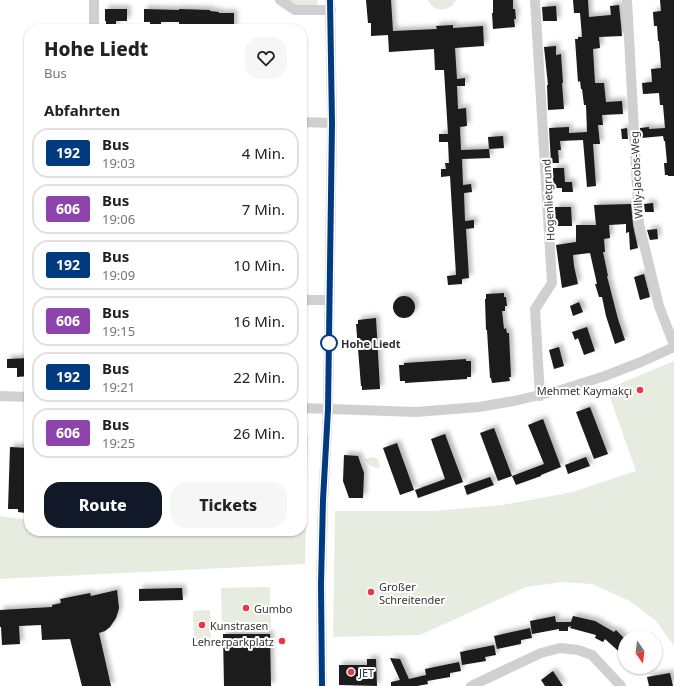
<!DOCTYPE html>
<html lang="de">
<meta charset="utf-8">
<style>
:root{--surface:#fff;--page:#f6f6f6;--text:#222;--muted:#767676;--line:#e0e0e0;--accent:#111827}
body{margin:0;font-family:"Noto Sans",sans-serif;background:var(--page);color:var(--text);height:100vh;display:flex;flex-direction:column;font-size:15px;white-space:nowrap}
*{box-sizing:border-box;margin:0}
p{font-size:13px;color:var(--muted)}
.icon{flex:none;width:22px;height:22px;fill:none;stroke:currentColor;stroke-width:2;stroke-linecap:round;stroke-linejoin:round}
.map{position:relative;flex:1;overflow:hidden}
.side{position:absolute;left:24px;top:24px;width:283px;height:512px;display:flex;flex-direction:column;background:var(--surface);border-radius:16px;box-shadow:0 1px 3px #0004}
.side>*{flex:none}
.badge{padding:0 8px;border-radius:3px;font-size:14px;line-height:26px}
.needle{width:26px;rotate:166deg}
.buttons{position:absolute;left:618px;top:630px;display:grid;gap:8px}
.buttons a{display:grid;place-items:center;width:44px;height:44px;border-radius:50%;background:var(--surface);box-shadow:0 1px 3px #0004;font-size:20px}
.map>.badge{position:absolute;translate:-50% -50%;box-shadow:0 0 0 2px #fff}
h2{padding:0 20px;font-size:15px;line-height:36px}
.round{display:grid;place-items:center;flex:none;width:42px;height:42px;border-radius:16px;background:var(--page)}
.head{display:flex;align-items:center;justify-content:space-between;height:68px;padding:0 20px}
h1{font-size:19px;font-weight:800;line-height:30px}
.button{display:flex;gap:8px;margin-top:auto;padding:8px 20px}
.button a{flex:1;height:46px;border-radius:16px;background:var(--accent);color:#fff;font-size:16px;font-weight:800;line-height:46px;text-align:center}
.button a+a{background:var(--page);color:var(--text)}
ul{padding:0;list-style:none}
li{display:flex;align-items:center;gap:12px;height:50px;margin:0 8px 6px;padding:0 12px;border:2px solid var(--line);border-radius:16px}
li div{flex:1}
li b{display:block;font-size:15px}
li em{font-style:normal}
li .badge{min-width:44px;font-weight:700;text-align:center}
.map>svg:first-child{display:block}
</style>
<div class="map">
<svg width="674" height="686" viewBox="0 0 674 686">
<defs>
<filter id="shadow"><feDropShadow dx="3.5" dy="-3.5" stdDeviation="2" flood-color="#0004"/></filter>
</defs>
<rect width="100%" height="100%" fill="#fff"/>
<path fill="#e6ecdf" d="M288 0H317V8H296Z
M428 0H456C449 13 434 13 428 0Z
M674 361V646L656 621 630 601 592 584 563 582 526 587 420 635 333 637 335 511H434L502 505 573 492 636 471 607 389Z
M302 428 308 437 305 564 0 579V516L29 520V531H302Z
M373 457 378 459 380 468C372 467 369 466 364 459Z
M270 587 271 628 222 629 221 588Z
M210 610 211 639 194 640 193 611Z"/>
<path fill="#1a1a1a" filter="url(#shadow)" d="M366 0H391L393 31 437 29 436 26 453 25V28L483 26 484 46 455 48 457 79 465 78V86H457L458 109 466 108 467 126 460 127 461 150 489 149 488 137 503 136 504 148 489 149 490 158 462 159 463 185 471 184 472 192 464 193 465 221 474 220V228L466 229 469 278 462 279V284L448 285 447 276 456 275 450 176 441 177V169H446L445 163H449L448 142H439V134H448L444 70H435L434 49 389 52 388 35 371 36V23H368Z
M493 0H513V9H515L516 19H514L515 27 493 29 492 13H493Z
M573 0H588L589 17 611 15 610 6 619 5 621 25 622 36 599 37 600 48 593 49 595 83H604L606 102 622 101 623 114 602 115 603 125H598L600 144H593L596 186 587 187 583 140 560 141 561 150H558L559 163H551L549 128 569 127V133L587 132 586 105H584L582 89H581L580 81 578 82 575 39H578V37H582L580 13H574Z
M660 0H674V176H668V175H665L664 163H667L665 141H664L663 136 641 138 640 128 649 127V129L665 128 663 105H660L659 93 643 94 642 83 652 82 651 69 661 68 659 41H658L657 26H654L653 12 661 11Z
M556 6 557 21H543L542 7Z
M105 9H127V21H116V27H106V21H105Z
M144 9 179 10V9L210 10V11L219 12V13H234V29H185V28H179V22H161V25L150 24V22H144Z
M556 46V55L561 54 563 83H562L564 109 548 110 547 85H548L544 47Z
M627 128 628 139H622L621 129Z
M553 168H564L565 182H572L573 192H562V188H553Z
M653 203 654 212H645L644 204Z
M631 204 633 225 638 248 630 250 629 232 626 233V224L609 225 610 238 604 239 605 252H603L608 276H607L618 319 625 340 615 344 606 316 602 297H599L595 284H597L590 253 573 255 574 266 578 284 562 288 556 245 576 242V225H596L594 205Z
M555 207H571L572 226H556Z
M657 229 658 239 650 240 647 230Z
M644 274 650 297 640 300 634 277Z
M504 293V297H506L507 306H505V311H502L504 329 506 328 507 333H509L511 377H509L510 381 492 383 491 378H490L487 330H486L485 299H486V294Z
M393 307a11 11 0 1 1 22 0a11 11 0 1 1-22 0Z
M579 302 583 312 573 316 570 306Z
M376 318 380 389 362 390V386H361L356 324H358V320Z
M587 327 595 351 584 355 578 338 575 340 572 332Z
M559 347 564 366 554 369 549 350Z
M29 358V376L17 377V368H7V359Z
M466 359V361H471V377H467V379L405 383V381H400L399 365H404V363Z
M590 407 608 454 594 459 576 412Z
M543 419 561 467 541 475V476L516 485 512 476 544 464 528 425Z
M494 428 512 476 498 481 480 433Z
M445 434 463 482 418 498 415 490 445 479 431 439Z
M397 443 414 490 400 495 383 448Z
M10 447 28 448 26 513 18 512V509H8Z
M344 455 358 456 364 473 363 498H349L343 481Z
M586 457 590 466 568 474 565 465Z
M490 477 494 485 467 495 464 486Z
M182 588 183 600 139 601V589Z
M117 590 119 608 118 612 116 618 110 627 105 631 99 633 111 686H82L70 639 42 640 41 625 19 626 20 644 2 645 1 627H0V610L52 607V605L61 603 60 599 90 593 91 596Z
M555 616 556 622H571L573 616 595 621 614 632 616 630 625 639V657L605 639 603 642 595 638 596 635 570 628 571 626 568 627V631H559V629L532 634 530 621Z
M530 628 532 638 521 640V644L497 649 494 636Z
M223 634H270L271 686H224Z
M494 645 496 655 485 657 486 661 462 665 460 652Z
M390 658 400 659 409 679 426 675 428 684 417 686H391V682L400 680Z
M367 659H376L377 686 339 685V665H367Z
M459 662 461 671 450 673V677L427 681 425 669Z
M553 671 563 686H545L541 680Z
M670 673 673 686H649L647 677Z"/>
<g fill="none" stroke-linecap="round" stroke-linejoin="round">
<path stroke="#d0d0d0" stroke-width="10" d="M280 0 295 10H331
M535 0 552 283 535 309 540 396
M627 0 639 224 659 306 674 345
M94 29V0
M302 122 332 123
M302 300H329
M0 396 29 397
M302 408 416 412 479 407 514 401 561 390 605 376 641 362 674 347
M322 686 321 584 323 501 328 409 332 123 330 0
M471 686 541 653 560 648 578 650 592 655 621 686"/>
</g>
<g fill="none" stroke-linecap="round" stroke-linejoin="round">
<defs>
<path id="line" d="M322 686 321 584 323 500 328 409 332 123 330 0"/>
</defs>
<use href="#line" stroke="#fff" stroke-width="9"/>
<use href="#line" stroke="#003b80" stroke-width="6"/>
</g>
<circle fill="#fff" stroke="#003b80" stroke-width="2" cx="329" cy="343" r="8"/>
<g fill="#e63946" stroke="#fff" stroke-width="1.5">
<circle cx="640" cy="390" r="4"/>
<circle cx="371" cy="592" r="4"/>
<circle cx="246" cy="608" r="4"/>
<circle cx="202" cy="625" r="4"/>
<circle cx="282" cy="641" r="4"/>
<circle cx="351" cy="672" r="4"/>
</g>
<g text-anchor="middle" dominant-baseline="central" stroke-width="4" stroke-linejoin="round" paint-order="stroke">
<g font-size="11" fill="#333" stroke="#fff">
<text transform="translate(636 175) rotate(-93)">Willy-Jacobs-Weg</text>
<text transform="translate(548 200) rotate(-93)">Hogenlietgrund</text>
</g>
<g font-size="11" font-weight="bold" fill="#333" stroke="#fff" text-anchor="start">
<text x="341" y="343">Hohe Liedt</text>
</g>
<g font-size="11" fill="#333" stroke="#fff" text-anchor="start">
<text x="632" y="390" text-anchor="end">Mehmet Kaymakçı</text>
<text x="379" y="586">Großer<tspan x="379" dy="13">Schreitender</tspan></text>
<text x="254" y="608">Gumbo</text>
<text x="210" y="625">Kunstrasen</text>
<text x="274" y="641" text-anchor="end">Lehrerparkplatz</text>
<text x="359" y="672">JET</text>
</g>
</g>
</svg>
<div class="buttons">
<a><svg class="needle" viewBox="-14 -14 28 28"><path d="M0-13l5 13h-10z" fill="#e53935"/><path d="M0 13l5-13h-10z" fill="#767676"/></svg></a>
</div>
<section class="side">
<div class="head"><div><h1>Hohe Liedt</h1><p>Bus</p></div><a class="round"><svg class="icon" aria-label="heart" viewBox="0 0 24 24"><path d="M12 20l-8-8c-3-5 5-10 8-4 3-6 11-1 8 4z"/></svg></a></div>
<h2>Abfahrten</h2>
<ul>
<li><span class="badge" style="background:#003b80;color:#fff">192</span><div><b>Bus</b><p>19:03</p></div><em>4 Min.</em></li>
<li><span class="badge" style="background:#8e44ad;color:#fff">606</span><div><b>Bus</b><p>19:06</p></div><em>7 Min.</em></li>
<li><span class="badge" style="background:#003b80;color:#fff">192</span><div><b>Bus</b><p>19:09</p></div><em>10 Min.</em></li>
<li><span class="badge" style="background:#8e44ad;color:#fff">606</span><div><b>Bus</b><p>19:15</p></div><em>16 Min.</em></li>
<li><span class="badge" style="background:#003b80;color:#fff">192</span><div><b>Bus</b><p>19:21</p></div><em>22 Min.</em></li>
<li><span class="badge" style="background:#8e44ad;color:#fff">606</span><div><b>Bus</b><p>19:25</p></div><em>26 Min.</em></li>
</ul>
<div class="button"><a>Route</a><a>Tickets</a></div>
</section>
</div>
